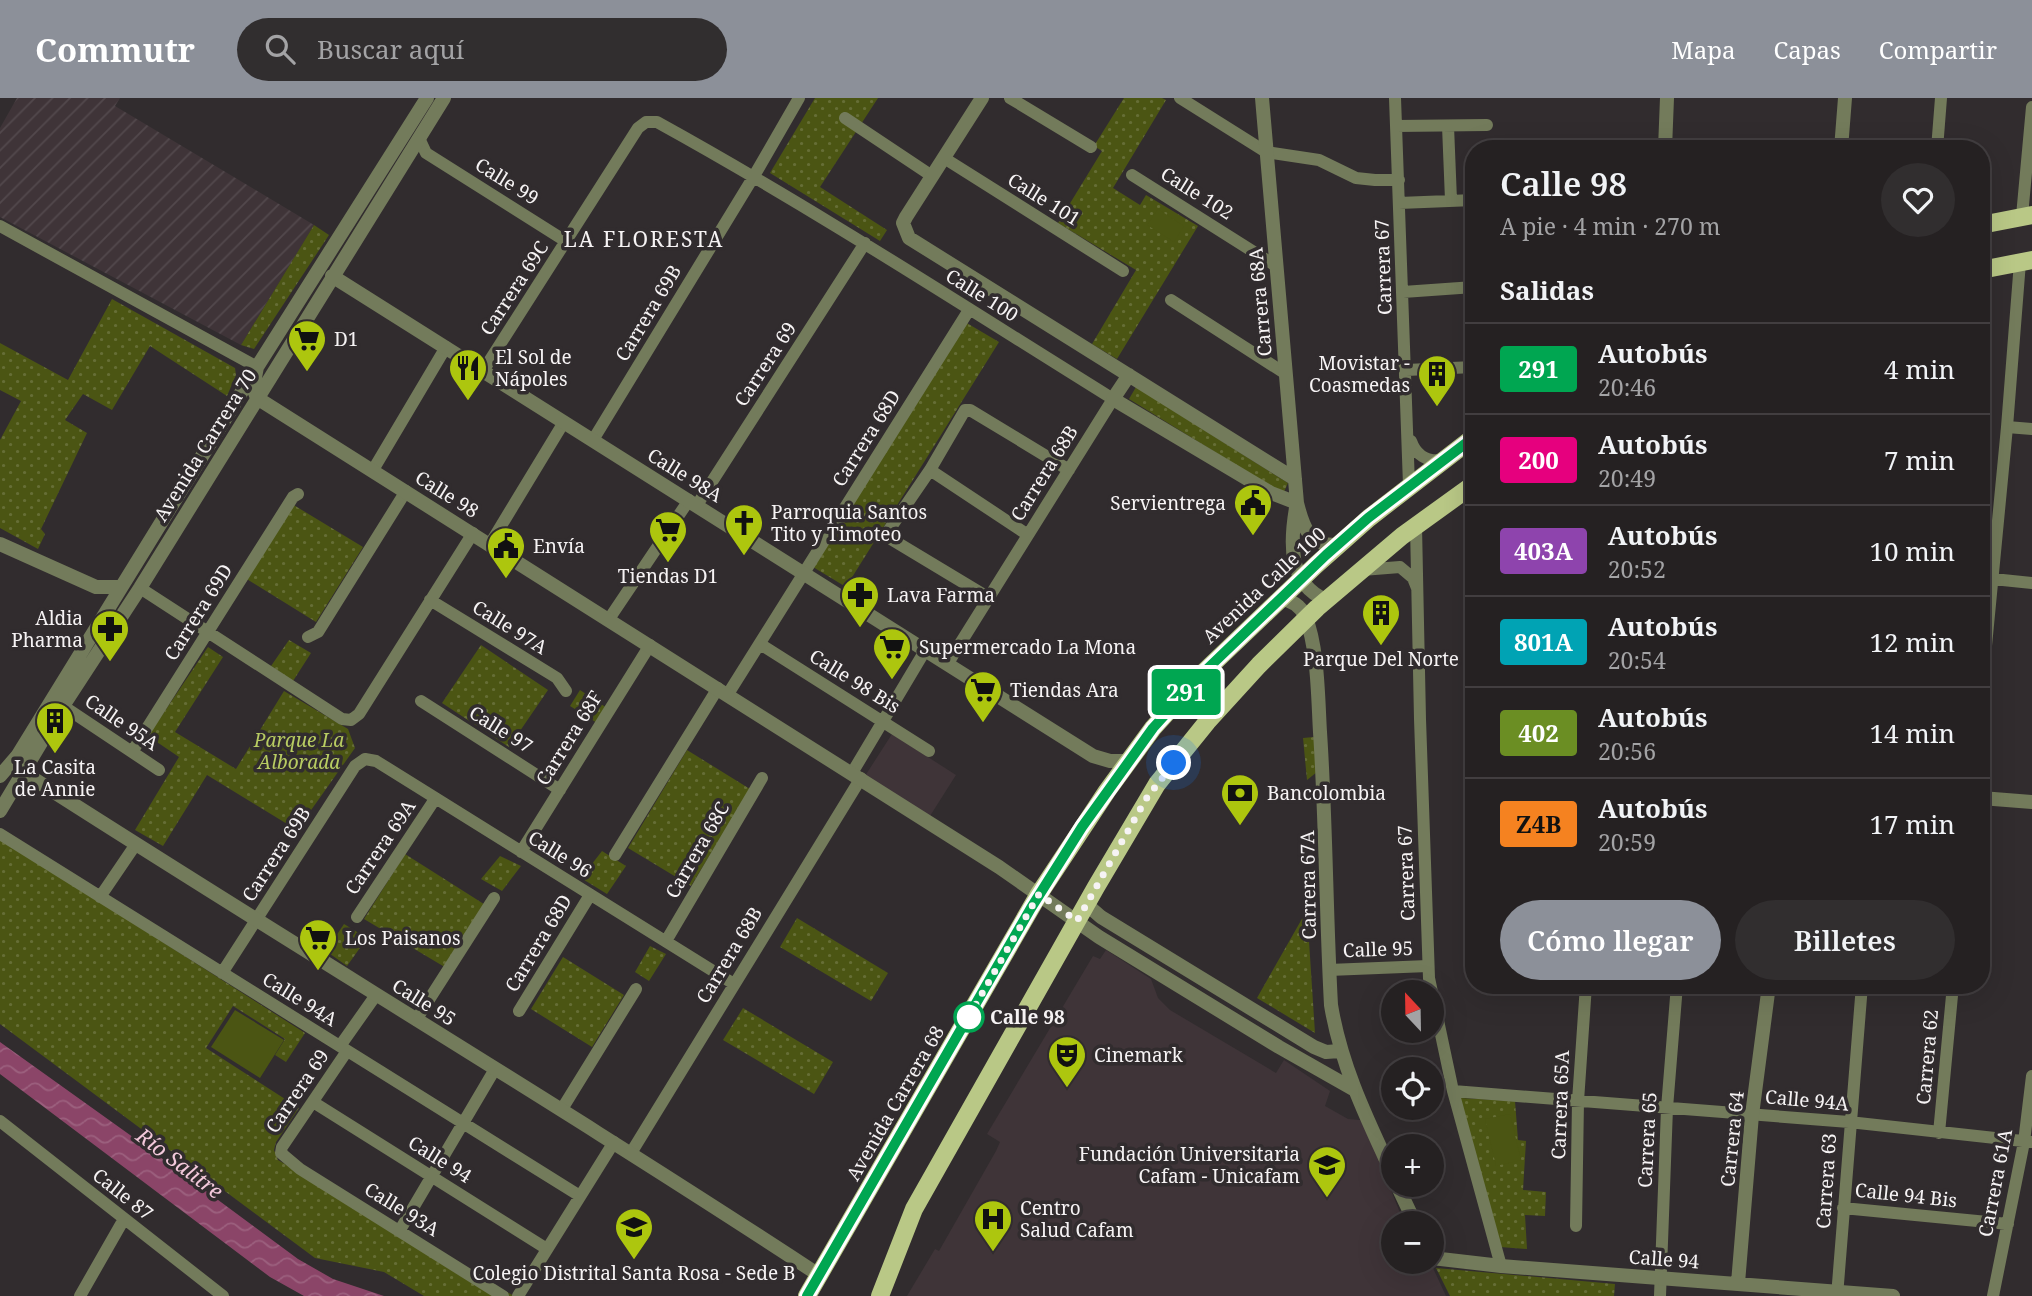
<!DOCTYPE html>
<html lang="es">
<meta charset="utf-8">
<style>
:root{--surface:#252122;--page:#312e2f;--text:#f1f3f6;--muted:#a3a3a5;--line:#423e40;--accent:#8c9099}
body{margin:0;font-family:"Noto Serif",serif;background:var(--page);color:var(--text);height:100vh;display:flex;flex-direction:column;font-size:26px;white-space:nowrap}
*{box-sizing:border-box;margin:0}
p{font-size:23px;color:var(--muted)}
.icon{flex:none;width:38px;height:38px;fill:none;stroke:currentColor;stroke-width:2;stroke-linecap:round;stroke-linejoin:round}
.map{position:relative;flex:1;overflow:hidden}
.drawer{position:absolute;left:1465px;top:42px;width:525px;height:854px;display:flex;flex-direction:column;background:var(--surface);border-radius:28px;box-shadow:0 7px 28px #0002,0 0 0 2px var(--line)}
.drawer>*{flex:none}
.badge{padding:0 14px;border-radius:5px;font-size:24px;line-height:46px}
.needle{width:46px;rotate:338deg}
.fabs{position:absolute;left:1381px;top:882px;display:grid;gap:14px}
.fabs a{display:grid;place-items:center;width:63px;height:63px;border-radius:50%;background:var(--surface);box-shadow:0 7px 28px #0002,0 0 0 2px var(--line);font-size:35px}
.you{position:absolute;width:35px;height:35px;margin:-18px;border:5px solid #fff;border-radius:50%;background:#1a73e8;box-shadow:0 0 0 10px #1a73e833}
.map>.badge{position:absolute;translate:-50% -50%;box-shadow:0 0 0 4px #fff}
h2{padding:0 35px;font-size:26px;line-height:63px}
.round{display:grid;place-items:center;flex:none;width:74px;height:74px;border-radius:37px;background:var(--page)}
.head{display:flex;align-items:center;justify-content:space-between;height:119px;padding:0 35px}
h1{font-size:33px;font-weight:600;line-height:52px}
.button{display:flex;gap:14px;margin-top:auto;padding:14px 35px}
.button a{flex:1;height:80px;border-radius:42px;background:var(--accent);color:#fff;font-size:28px;font-weight:600;line-height:80px;text-align:center}
.button a+a{background:var(--page);color:var(--text)}
ul{padding:0;list-style:none}
li{display:flex;align-items:center;gap:21px;height:91px;padding:0 35px;border-top:2px solid var(--line)}
li div{flex:1}
li b{display:block;font-size:26px}
li em{font-style:normal}
li .badge{min-width:77px;font-weight:700;text-align:center}
header{display:flex;align-items:center;gap:42px;box-sizing:border-box;height:98px;padding:0 35px;background:var(--accent);color:#fff}
header strong{font-size:33px}
nav{display:flex;gap:38px;margin-inline-start:auto;font-size:24px}
.search{width:490px;height:63px;background:var(--page);display:flex;align-items:center;gap:18px;box-sizing:border-box;padding:0 24px;border-radius:38px;color:var(--muted);font-size:26px}
.map>svg:first-child{display:block}
</style>
<header>
<strong>Commutr</strong>
<div class="search"><svg class="icon" aria-label="search" viewBox="0 0 24 24"><circle cx="10" cy="10" r="6"/><path d="M15 15l6 6"/></svg>Buscar aquí</div>
<nav><a>Mapa</a><a>Capas</a><a>Compartir</a></nav>
</header>
<div class="map">
<svg width="2032" height="1198" viewBox="0 0 2032 1198">
<defs>
<pattern id="industrial-furrows" width="10" height="10" patternUnits="userSpaceOnUse" patternTransform="scale(1.75)"><rect width="10" height="10" fill="#3f3438"/><path d="M-1 1l2-2M0 10L10 0M9 11l2-2" fill="none" stroke="#52484c"/></pattern>
<pattern id="grass-dots" width="8" height="8" patternUnits="userSpaceOnUse" patternTransform="scale(1.75)"><rect width="8" height="8" fill="#4b5513"/><path d="M2 2h.1M6 6h.1" fill="none" stroke="#666e36" stroke-width="1.8" stroke-linecap="round"/></pattern>
<pattern id="water-waves" width="16" height="10" patternUnits="userSpaceOnUse" patternTransform="scale(1.75)"><rect width="16" height="10" fill="#8b4568"/><path d="M0 5q4-4 8 0t8 0" fill="none" stroke="#9c607e"/></pattern>
</defs>
<rect width="100%" height="100%" fill="#312c2e"/>
<path fill="#3f3438" d="M892 636 956 677 930 718 865 678Z
M1106 852 1151 881 1158 900 1170 912 1276 975 1284 962 1330 993 1325 1008 1348 1021 1360 1022 1364 1024 1404 1125H1393V1164H1421L1424 1169 1433 1170 1446 1198H907L935 1151 939 1153 996 1053 1000 1044 987 1036 1093 858 1100 861Z"/>
<path fill="url(#industrial-furrows)" d="M17 0H120L115 8 314 127 241 247 0 119V30Z"/>
<path fill="url(#grass-dots)" d="M815 0H878L820 89 887 132 880 143 770 75Z
M1124 0H1162L1166 2 1113 90 1140 107 1146 97 1198 128 1117 261 1092 246 1136 172 1058 125 1102 53 1094 48Z
M314 127 329 137 254 251 241 247Z
M112 201 235 270 236 277 227 298 150 248 112 312 83 296 65 322 87 335 41 431 45 436 38 451 0 430V342L21 303 0 292V245L68 282Z
M965 224 999 244 846 489 813 469Z
M1136 289 1288 385 1283 396 1129 301Z
M292 406 363 449 316 524 245 480Z
M289 542 311 555 293 583 271 568Z
M481 547 548 592 509 649 442 605Z
M208 549 223 559 175 634 236 671 284 593 348 631 355 650 297 732 207 677 163 748 135 732 179 659 148 638Z
M580 592 607 610 597 625 570 608Z
M1314 639 1317 674 1307 682 1303 640Z
M687 652 750 691 691 788 628 750Z
M0 740 305 935 286 964 275 957 285 941 233 908 206 950 299 1010 276 1044 274 1052 278 1062 514 1198H424L384 1174 315 1160 0 926Z
M602 753 626 768 607 796 581 780Z
M405 756 487 808 448 871 364 821Z
M500 758 521 768 502 793 481 781Z
M1307 812 1315 935 1257 900Z
M797 820 888 875 871 903 780 849Z
M344 826 367 840 347 868 326 853Z
M650 848 666 856 649 883 635 874Z
M563 859 624 897 592 949 531 911Z
M1867 887H1949V894Z
M743 910 833 964 814 996 723 942Z
M1460 1000 1515 1003 1518 1042 1526 1043 1523 1092 1546 1094 1545 1118 1525 1117 1527 1151 1500 1149Z
M1436 1170 1615 1186 1614 1198H1450Z"/>
<path fill="#4b5513" d="M1158 111 1184 128 1174 144 1147 127Z
M235 912 284 942 260 980 211 949Z
M1510 1016 1521 1062 1496 1068 1485 1021Z"/>
<path fill="url(#water-waves)" d="M0 944 137 1042 298 1161 333 1181 384 1198H304L270 1179 0 976Z"/>
<g fill="none" stroke-linecap="round" stroke-linejoin="round">
<path stroke="#737b5b" stroke-width="12" d="M1010 0 1091 49
M1180 0 1266 54 1319 62 1356 80 1375 82H1399
M1395 0 1409 387
M845 20 932 78
M1396 28 1487 27
M1448 28 1451 102
M419 40 426 55 567 144
M1937 51 1941 0
M944 60 1123 173
M1132 77 1276 168
M1399 105 1474 102
M2022 118 2032 9
M0 128 257 269
M1403 194 1474 189
M1171 202 1286 276
M1406 272 1474 269
M483 273 638 30 646 24H657C813 110 962 207 1113 301L948 565
M2007 329 2032 331
M593 342 754 78 799 0
M1411 343C1416 357 1427 364 1442 362
M373 372 446 249
M930 372 1028 437
M697 407 865 145
M1416 428 1420 621 1429 880 1453 993 1501 1168
M490 446 564 324
M1362 472 1400 469 1413 480 1417 490
M1993 481 2032 485
M140 490 342 621 351 622 359 616 473 435
M989 500 891 441 889 432 930 372 965 312H970L1069 372
M430 502 557 580 566 593
M609 521 689 402
M308 539 318 534 406 393
M760 546 929 653
M728 596 969 212
M1981 600 2007 329 2020 164
M421 603 560 692
M63 608 159 672
M132 654 293 399 298 396
M852 675 926 551
M0 736 580 1098
M521 754 650 547
M615 757 718 590
M100 799 136 746
M357 819 435 701
M666 843 762 680
M1329 872 1428 868
M222 875 355 668 365 661 376 663 734 886
M519 913 590 797
M416 922 494 800
M340 948 376 897
M347 953 282 1049 281 1055 300 1071 503 1198
M1453 993 1849 1024 2032 1044
M313 1004 547 1151
M562 1011 636 891
M0 1023 223 1198
M1939 1035 1953 887
M631 1055 861 680
M1843 1110 2008 1126
M1576 1128 1578 1003 1586 887
M400 1132 495 971
M80 1198 124 1121
M518 1198 614 1044
M1660 1198 1667 1010 1677 887
M1837 1198 1862 887
M1993 1198 2024 1044 2032 978"/>
<path stroke="#737b5b" stroke-width="14" d="M982 0 906 119 903 125 909 140 1295 381
M1262 0 1297 405C1303 429 1309 448 1337 447
M1665 51 1667 0
M1841 51 1845 0
M332 178 1093 658 1110 663H1128
M257 269 253 290 257 300 999 769 1099 839 1279 949 1353 991
M1129 277 1113 301 1271 395 1297 405
M1296 410C1290 445 1288 486 1326 502
M0 446 96 489H121
M1280 501C1291 502 1300 507 1305 518 1318 548 1318 601 1320 634 1326 725 1326 816 1331 907 1341 968 1367 1021 1393 1077
M18 657 23 674C287 844 557 1005 819 1177
M0 678 18 657 257 269 427 0
M1981 700 2032 704
M0 713 63 608 140 490 444 0
M1086 806 1101 819 1314 949 1326 954 1340 953
M1397 1087 1415 1125
M1432 1160 1501 1168 1893 1198
M1738 1185 1752 1017 1769 887"/>
<path stroke="#b9c886" stroke-width="18" d="M1981 127 2032 117
M1981 172 2032 162
M807 1198 1039 796 1107 693 1153 630 1204 574 1316 467 1369 420 1474 339
M880 1198 914 1111 1096 789 1157 686 1207 624 1259 567 1317 510 1402 438 1474 386"/>
</g>
<g fill="none" stroke-linecap="round" stroke-linejoin="round">
<defs>
<path id="line" d="M807 1198 1031 810 1082 729 1153 630 1204 574 1326 457 1368 420 1474 339"/>
</defs>
<use href="#line" stroke="#fff" stroke-width="16"/>
<use href="#line" stroke="#00a651" stroke-width="10"/>
<path stroke="#f6f3f4" stroke-width="7" stroke-dasharray="0 12.6" d="M969 919 963 929 1039 796 1077 823 1146 701 1174 665"/>
</g>
<defs>
<symbol id="supermarket-pin" viewBox="-11 -11 22 30"><path d="M0 17L-7.5 6A9.5 9.5 0 1 1 7.5 6Z" fill="#adc60e" stroke="#312c2e"/><path d="M-6-5.5h2.5l.6 2H6L4.5 2H-2.5L-4.4-4H-6ZM-1.5 3.2a1.3 1.3 0 1 0 .1 0ZM3 3.2a1.3 1.3 0 1 0 .1 0Z" fill="#111"/></symbol>
<symbol id="restaurant-pin" viewBox="-11 -11 22 30"><path d="M0 17L-7.5 6A9.5 9.5 0 1 1 7.5 6Z" fill="#adc60e" stroke="#312c2e"/><path d="M-5-6h1v4h1v-4h1v4h1v-4h1v5L-1.5 .5V6h-2V.5L-5-1ZM5-6V6H3V1.5H1.5Q1.5-4 5-6Z" fill="#111"/></symbol>
<symbol id="building-pin" viewBox="-11 -11 22 30"><path d="M0 17L-7.5 6A9.5 9.5 0 1 1 7.5 6Z" fill="#adc60e" stroke="#312c2e"/><path d="M-4-6H4V6H1V3H-1V6H-4ZM-2.5-4.3h1.7v1.8h-1.7ZM.8-4.3h1.7v1.8H.8ZM-2.5-1h1.7V.8h-1.7ZM.8-1h1.7V.8H.8Z" fill="#111"/></symbol>
<symbol id="civic-pin" viewBox="-11 -11 22 30"><path d="M0 17L-7.5 6A9.5 9.5 0 1 1 7.5 6Z" fill="#adc60e" stroke="#312c2e"/><path d="M-.6-6.5H3V-4.5H.6V-3L4-1V1h2V6H-6V1h2V-1L-.6-3ZM-1.2 2.5V6h2.4V2.5Z" fill="#111"/></symbol>
<symbol id="church-pin" viewBox="-11 -11 22 30"><path d="M0 17L-7.5 6A9.5 9.5 0 1 1 7.5 6Z" fill="#adc60e" stroke="#312c2e"/><path d="M-1.2-6h2.4v3.5h3.3v2.4h-3.3V6h-2.4V-.1h-3.3v-2.4h3.3Z" fill="#111"/></symbol>
<symbol id="pharmacy-pin" viewBox="-11 -11 22 30"><path d="M0 17L-7.5 6A9.5 9.5 0 1 1 7.5 6Z" fill="#adc60e" stroke="#312c2e"/><path d="M-2-6h4v4h4v4h-4v4h-4v-4h-4v-4h4Z" fill="#111"/></symbol>
<symbol id="bank-pin" viewBox="-11 -11 22 30"><path d="M0 17L-7.5 6A9.5 9.5 0 1 1 7.5 6Z" fill="#adc60e" stroke="#312c2e"/><path d="M-6-4H6V4H-6ZM0-2.3a2.3 2.3 0 1 0 0 4.6a2.3 2.3 0 1 0 0-4.6Z" fill="#111"/></symbol>
<symbol id="theatre-pin" viewBox="-11 -11 22 30"><path d="M0 17L-7.5 6A9.5 9.5 0 1 1 7.5 6Z" fill="#adc60e" stroke="#312c2e"/><path d="M-5-5.5Q0-4 5-5.5V0Q5 5 0 6Q-5 5-5 0ZM-3.3-2.5H-1v1.5H-3.3ZM1-2.5H3.3v1.5H1ZM-2.8 1Q0 5.5 2.8 1Z" fill="#111"/></symbol>
<symbol id="university-pin" viewBox="-11 -11 22 30"><path d="M0 17L-7.5 6A9.5 9.5 0 1 1 7.5 6Z" fill="#adc60e" stroke="#312c2e"/><path d="M0-5L7-2L0 1L-7-2ZM-4 1L0 2.5L4 1V4Q0 6-4 4Z" fill="#111"/></symbol>
<symbol id="hospital-pin" viewBox="-11 -11 22 30"><path d="M0 17L-7.5 6A9.5 9.5 0 1 1 7.5 6Z" fill="#adc60e" stroke="#312c2e"/><path d="M-5-5h3v3.5h4V-5h3V5h-3V1.5h-4V5h-3Z" fill="#111"/></symbol>
<symbol id="school-pin" viewBox="-11 -11 22 30"><path d="M0 17L-7.5 6A9.5 9.5 0 1 1 7.5 6Z" fill="#adc60e" stroke="#312c2e"/><path d="M0-5L7-2L0 1L-7-2ZM-4 1L0 2.5L4 1V4Q0 6-4 4Z" fill="#111"/></symbol>
</defs>
<g fill-rule="evenodd">
<use href="#supermarket-pin" x="285" y="219" width="44" height="60"/>
<use href="#restaurant-pin" x="446" y="248" width="44" height="60"/>
<use href="#building-pin" x="1415" y="254" width="44" height="60"/>
<use href="#civic-pin" x="1231" y="383" width="44" height="60"/>
<use href="#church-pin" x="722" y="403" width="44" height="60"/>
<use href="#supermarket-pin" x="646" y="410" width="44" height="60"/>
<use href="#civic-pin" x="484" y="426" width="44" height="60"/>
<use href="#pharmacy-pin" x="838" y="475" width="44" height="60"/>
<use href="#building-pin" x="1359" y="493" width="44" height="60"/>
<use href="#pharmacy-pin" x="88" y="509" width="44" height="60"/>
<use href="#supermarket-pin" x="870" y="527" width="44" height="60"/>
<use href="#supermarket-pin" x="961" y="570" width="44" height="60"/>
<use href="#building-pin" x="33" y="601" width="44" height="60"/>
<use href="#bank-pin" x="1218" y="673" width="44" height="60"/>
<use href="#supermarket-pin" x="296" y="818" width="44" height="60"/>
<use href="#theatre-pin" x="1045" y="935" width="44" height="60"/>
<use href="#university-pin" x="1305" y="1045" width="44" height="60"/>
<use href="#hospital-pin" x="971" y="1099" width="44" height="60"/>
<use href="#school-pin" x="612" y="1107" width="44" height="60"/>
</g>
<circle fill="#fff" stroke="#00a651" stroke-width="3.5" cx="969" cy="919" r="14"/>
<g text-anchor="middle" dominant-baseline="central" stroke-width="7" stroke-linejoin="round" paint-order="stroke">
<g font-size="19" fill="#f6f3f4" stroke="#312c2e">
<text transform="translate(507 83) rotate(32)">Calle 99</text>
<text transform="translate(1197 95) rotate(32)">Calle 102</text>
<text transform="translate(1044 101) rotate(32)">Calle 101</text>
<text transform="translate(1383 169) rotate(-92)">Carrera 67</text>
<text transform="translate(514 190) rotate(-57)">Carrera 69C</text>
<text transform="translate(982 197) rotate(32)">Calle 100</text>
<text transform="translate(1260 204) rotate(-95)">Carrera 68A</text>
<text transform="translate(648 215) rotate(-59)">Carrera 69B</text>
<text transform="translate(765 266) rotate(-57)">Carrera 69</text>
<text transform="translate(866 340) rotate(-58)">Carrera 68D</text>
<text transform="translate(205 347) rotate(-58)">Avenida Carrera 70</text>
<text transform="translate(1044 375) rotate(-58)">Carrera 68B</text>
<text transform="translate(685 377) rotate(32)">Calle 98A</text>
<text transform="translate(447 396) rotate(32)">Calle 98</text>
<text transform="translate(1264 487) rotate(-43)">Avenida Calle 100</text>
<text transform="translate(198 514) rotate(-58)">Carrera 69D</text>
<text transform="translate(510 529) rotate(32)">Calle 97A</text>
<text transform="translate(855 583) rotate(32)">Calle 98 Bis</text>
<text transform="translate(122 624) rotate(34)">Calle 95A</text>
<text transform="translate(501 631) rotate(32)">Calle 97</text>
<text transform="translate(569 640) rotate(-58)">Carrera 68F</text>
<text transform="translate(380 749) rotate(-56)">Carrera 69A</text>
<text transform="translate(697 752) rotate(-60)">Carrera 68C</text>
<text transform="translate(276 756) rotate(-57)">Carrera 69B</text>
<text transform="translate(560 756) rotate(32)">Calle 96</text>
<text transform="translate(1406 775) rotate(-92)">Carrera 67</text>
<text transform="translate(1308 787) rotate(-91)">Carrera 67A</text>
<text transform="translate(538 845) rotate(-59)">Carrera 68D</text>
<text transform="translate(1378 851) rotate(-2)">Calle 95</text>
<text transform="translate(729 857) rotate(-59)">Carrera 68B</text>
<text transform="translate(300 901) rotate(32)">Calle 94A</text>
<text transform="translate(424 904) rotate(32)">Calle 95</text>
<text transform="translate(1927 959) rotate(-85)">Carrera 62</text>
<text transform="translate(297 993) rotate(-56)">Carrera 69</text>
<text transform="translate(1807 1002) rotate(5)">Calle 94A</text>
<text transform="translate(895 1005) rotate(-60)">Avenida Carrera 68</text>
<text transform="translate(1560 1007) rotate(-88)">Carrera 65A</text>
<text transform="translate(1732 1041) rotate(-84)">Carrera 64</text>
<text transform="translate(1647 1042) rotate(-87)">Carrera 65</text>
<text transform="translate(440 1061) rotate(32)">Calle 94</text>
<text transform="translate(1826 1083) rotate(-86)">Carrera 63</text>
<text transform="translate(1995 1085) rotate(-79)">Carrera 61A</text>
<text transform="translate(123 1096) rotate(38)">Calle 87</text>
<text transform="translate(1906 1097) rotate(6)">Calle 94 Bis</text>
<text transform="translate(402 1111) rotate(32)">Calle 93A</text>
<text transform="translate(1664 1161) rotate(4)">Calle 94</text>
</g>
<g font-size="19" fill="#f6f3f4" stroke="#312c2e" text-anchor="start">
<text x="334" y="241">D1</text>
<text x="495" y="259">El Sol de<tspan x="495" dy="22">Nápoles</tspan></text>
<text x="1410" y="265" text-anchor="end">Movistar -<tspan x="1410" dy="22">Coasmedas</tspan></text>
<text x="1226" y="405" text-anchor="end">Servientrega</text>
<text x="771" y="414">Parroquia Santos<tspan x="771" dy="22">Tito y Timoteo</tspan></text>
<text x="533" y="448">Envía</text>
<text x="668" y="478" text-anchor="middle">Tiendas D1</text>
<text x="887" y="497">Lava Farma</text>
<text x="83" y="520" text-anchor="end">Aldia<tspan x="83" dy="22">Pharma</tspan></text>
<text x="919" y="549">Supermercado La Mona</text>
<text x="1381" y="561" text-anchor="middle">Parque Del Norte</text>
<text x="1010" y="592">Tiendas Ara</text>
<text x="55" y="669" text-anchor="middle">La Casita<tspan x="55" dy="22">de Annie</tspan></text>
<text x="1267" y="695">Bancolombia</text>
<text x="345" y="840">Los Paisanos</text>
<text x="1094" y="957">Cinemark</text>
<text x="1300" y="1056" text-anchor="end">Fundación Universitaria<tspan x="1300" dy="22">Cafam - Unicafam</tspan></text>
<text x="1020" y="1110">Centro<tspan x="1020" dy="22">Salud Cafam</tspan></text>
<text x="634" y="1175" text-anchor="middle">Colegio Distrital Santa Rosa - Sede B</text>
</g>
<g font-size="19" font-style="italic" fill="#b8cc62" stroke="#312c2e">
<text x="299" y="642">Parque La<tspan x="299" dy="22">Alborada</tspan></text>
</g>
<g font-size="19" font-weight="bold" fill="#f6f3f4" stroke="#312c2e" text-anchor="start">
<text x="990" y="919">Calle 98</text>
</g>
<g font-size="21" letter-spacing="2" fill="#f6f3f4" stroke="#312c2e">
<text x="644" y="141">LA FLORESTA</text>
</g>
<g font-size="21" font-style="italic" fill="#f3c9db" stroke="#312c2e">
<text transform="translate(180 1065) rotate(37)">Río Salitre</text>
</g>
</g>
</svg>
<div class="fabs">
<a><svg class="needle" viewBox="-14 -14 28 28"><path d="M0-13l5 13h-10z" fill="#e53935"/><path d="M0 13l5-13h-10z" fill="#a3a3a5"/></svg></a>
<a><svg class="icon" aria-label="locate" viewBox="0 0 24 24"><circle cx="12" cy="12" r="6"/><path d="M12 2v4M12 18v4M2 12h4M18 12h4"/></svg></a>
<a>+</a>
<a>−</a>
</div>
<div class="you" style="left:1174px;top:665px"></div>
<b class="badge" style="left:1186px;top:594px;background:#00a651;color:#fff">291</b>
<section class="drawer">
<div class="head"><div><h1>Calle 98</h1><p>A pie · 4 min · 270 m</p></div><a class="round"><svg class="icon" aria-label="heart" viewBox="0 0 24 24"><path d="M12 20l-8-8c-3-5 5-10 8-4 3-6 11-1 8 4z"/></svg></a></div>
<h2>Salidas</h2>
<ul>
<li><span class="badge" style="background:#00a651;color:#fff">291</span><div><b>Autobús</b><p>20:46</p></div><em>4 min</em></li>
<li><span class="badge" style="background:#e6007e;color:#fff">200</span><div><b>Autobús</b><p>20:49</p></div><em>7 min</em></li>
<li><span class="badge" style="background:#8e44ad;color:#fff">403A</span><div><b>Autobús</b><p>20:52</p></div><em>10 min</em></li>
<li><span class="badge" style="background:#00a3b4;color:#fff">801A</span><div><b>Autobús</b><p>20:54</p></div><em>12 min</em></li>
<li><span class="badge" style="background:#6b8e23;color:#fff">402</span><div><b>Autobús</b><p>20:56</p></div><em>14 min</em></li>
<li><span class="badge" style="background:#f58220;color:#111">Z4B</span><div><b>Autobús</b><p>20:59</p></div><em>17 min</em></li>
</ul>
<div class="button"><a>Cómo llegar</a><a>Billetes</a></div>
</section>
</div>
